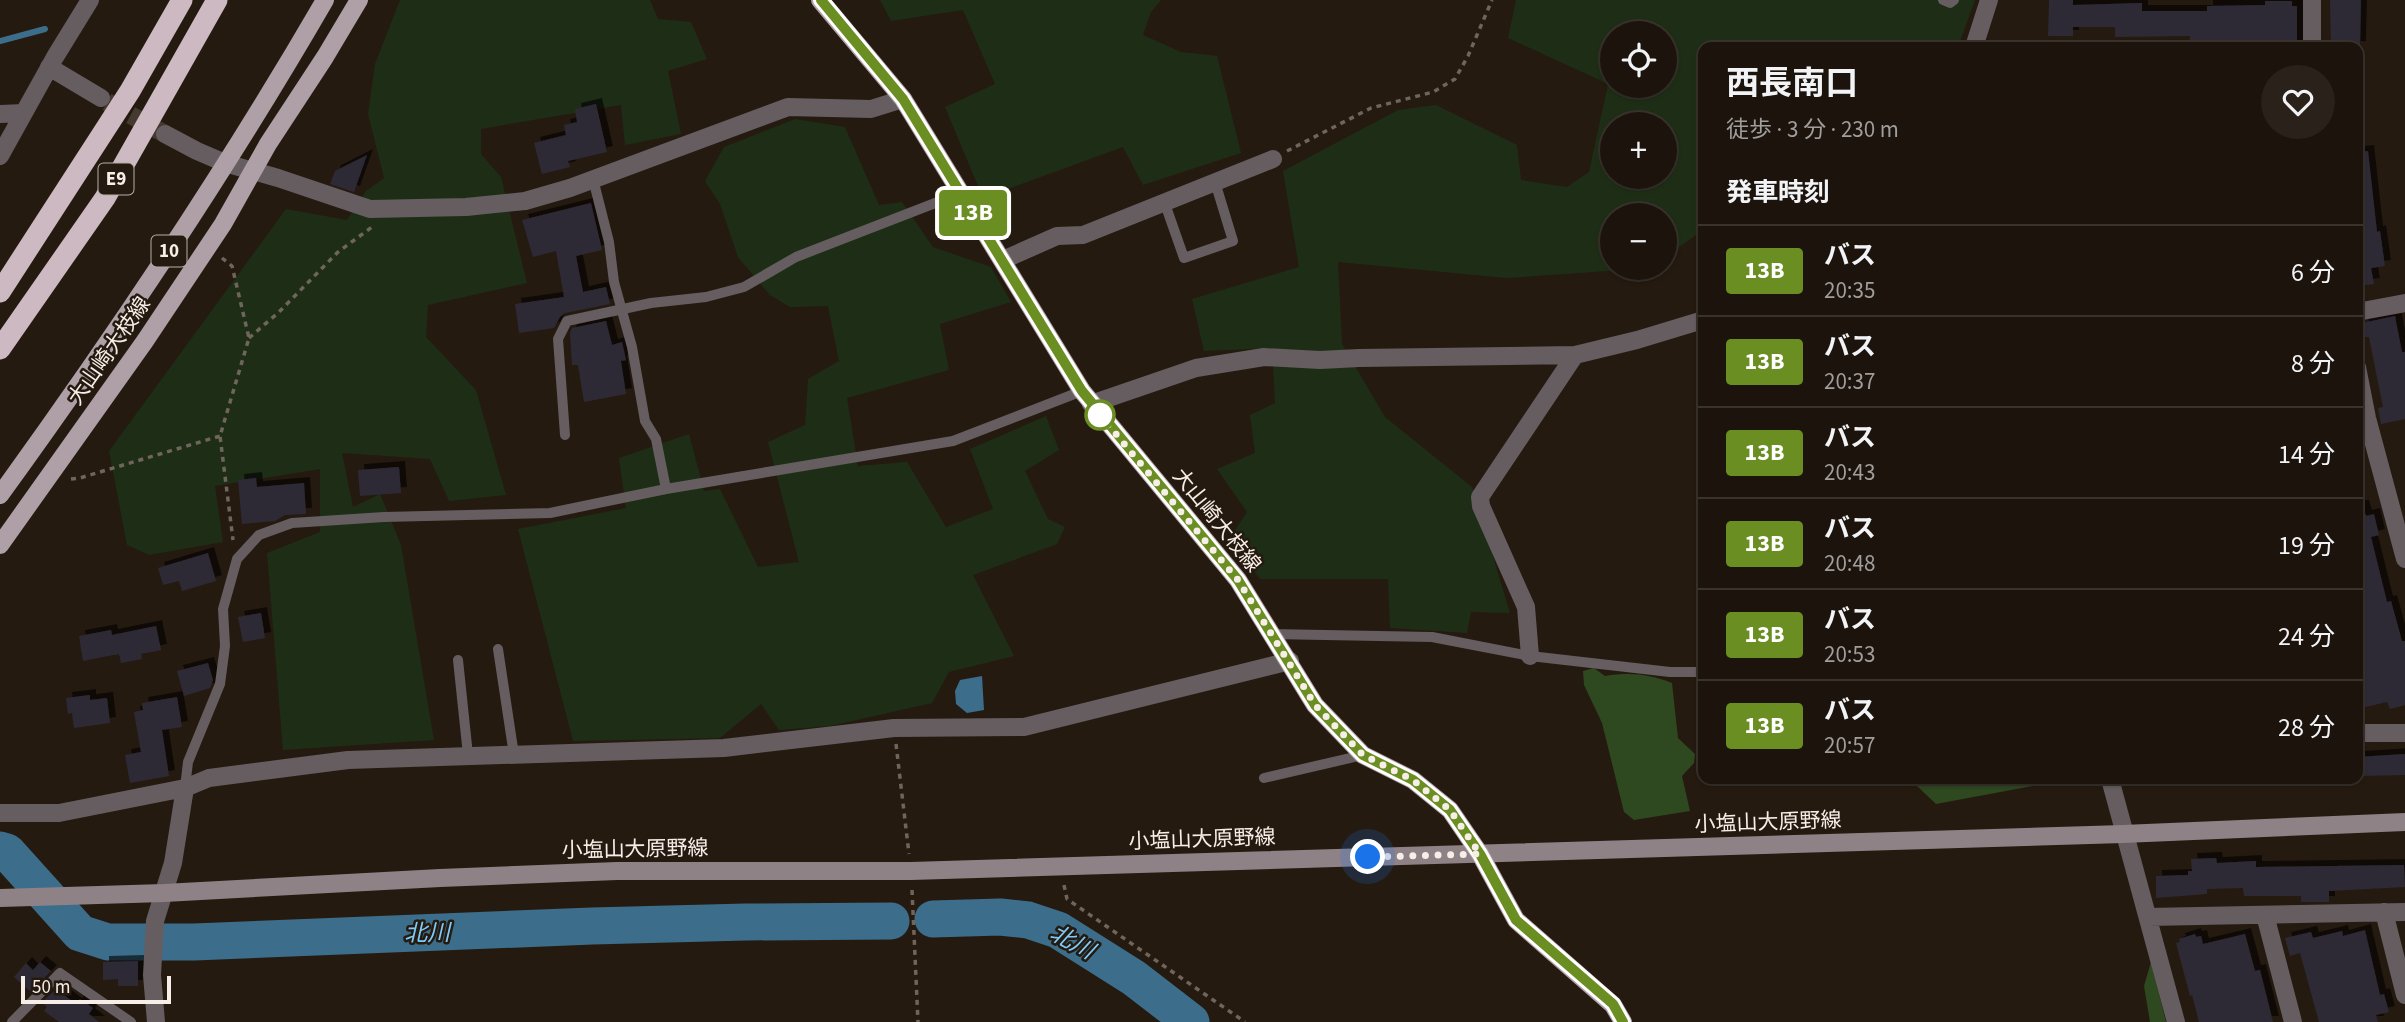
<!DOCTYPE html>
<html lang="ja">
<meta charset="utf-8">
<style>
:root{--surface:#1c140c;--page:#29211a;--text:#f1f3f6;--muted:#a09e9d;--line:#3a332d}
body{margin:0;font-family:"Source Sans 3","Noto Sans JP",sans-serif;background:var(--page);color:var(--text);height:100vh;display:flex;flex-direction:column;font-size:26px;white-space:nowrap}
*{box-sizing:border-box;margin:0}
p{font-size:23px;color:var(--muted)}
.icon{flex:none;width:38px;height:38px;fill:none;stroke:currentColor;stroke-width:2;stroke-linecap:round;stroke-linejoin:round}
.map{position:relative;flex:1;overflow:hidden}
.sheet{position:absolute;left:1698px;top:42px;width:665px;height:742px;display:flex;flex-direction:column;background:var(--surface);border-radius:14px;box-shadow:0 2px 5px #0004,0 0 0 2px var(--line)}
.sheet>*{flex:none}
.badge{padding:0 14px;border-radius:5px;font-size:24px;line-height:46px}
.buttons{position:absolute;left:1600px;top:21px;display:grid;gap:14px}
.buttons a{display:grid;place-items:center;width:77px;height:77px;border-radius:50%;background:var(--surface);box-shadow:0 2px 5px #0004,0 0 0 2px var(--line);font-size:35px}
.scale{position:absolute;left:21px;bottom:18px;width:150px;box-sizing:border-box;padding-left:7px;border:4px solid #f6eee7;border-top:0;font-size:19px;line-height:24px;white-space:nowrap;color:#f6eee7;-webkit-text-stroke:5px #251a10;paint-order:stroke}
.you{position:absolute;width:35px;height:35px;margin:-18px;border:5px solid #fff;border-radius:50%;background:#1a73e8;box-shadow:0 0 0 10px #1a73e833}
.map>.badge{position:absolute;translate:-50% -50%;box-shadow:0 0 0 4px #fff}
h2{padding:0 28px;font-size:26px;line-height:63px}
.round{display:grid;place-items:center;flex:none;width:74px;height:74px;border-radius:37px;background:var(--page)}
.overview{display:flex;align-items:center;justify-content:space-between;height:119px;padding:0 28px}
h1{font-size:33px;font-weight:700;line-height:52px}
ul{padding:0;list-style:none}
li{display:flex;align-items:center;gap:21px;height:91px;padding:0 28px;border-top:2px solid var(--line)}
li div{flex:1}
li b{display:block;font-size:26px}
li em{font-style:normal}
li .badge{min-width:77px;font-weight:700;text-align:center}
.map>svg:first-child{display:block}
</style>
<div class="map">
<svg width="2405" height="1022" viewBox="0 0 2405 1022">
<defs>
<filter id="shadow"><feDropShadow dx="6" dy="-6" stdDeviation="0" flood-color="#0009"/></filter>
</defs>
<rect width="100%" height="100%" fill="#251a10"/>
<path fill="#1e2e16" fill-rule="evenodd" d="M400 0H650L658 19 691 22 707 59 668 71 681 134 625 145 621 105 481 129V154L501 177 527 283 428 305 426 337 476 390 506 495 449 501 430 459 342 453 353 507 380 494 401 545 434 740 283 750 267 553 320 532V469L215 486 223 542 149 555 127 545 109 451 286 209 347 220 366 191 384 178 368 114 375 64Z
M880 0H1161L1151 12 1143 35 1181 52 1217 56 1241 153 1143 185 1123 147 983 198 945 107 995 84 963 10 891 21Z
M1516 0H1975L1958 47H1703V230L1664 258V215H1612V268H1651L1507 278 1338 262 1342 344 1385 417 1472 487 1510 613 1471 612 1467 633 1390 628 1388 579H1260L1230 538 1247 512 1217 469 1255 453 1250 415 1275 403 1272 348 1204 351 1192 299 1299 267 1283 171 1398 110 1436 105 1517 145 1521 180 1567 187 1589 172 1608 84 1508 38ZM1612 33H1664V86H1612ZM1612 124H1664V177H1612Z
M795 119 845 127 879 205 902 202 933 247 991 267 1011 302 940 324 949 370 847 398 858 466 907 462 946 527 993 509 970 449 1046 416 1059 450 1025 471 1048 519 1065 527 1057 544 973 575 1014 656 949 672 932 703 830 726 779 730 761 704 720 738 573 741 518 529 626 508 619 458 689 434 704 491 720 489 758 567 799 562 768 442 805 425 808 379 839 361 828 306 790 307 770 295 738 257 720 204 705 181 724 147Z"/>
<path fill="#2e4820" d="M1594 668 1605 676C1630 672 1649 674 1672 683L1678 738 1695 754 1694 763 1682 776 1690 811 1634 820 1624 812 1602 723 1584 685 1583 671Z
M1917 779H2064L2065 780 1936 804 1917 786Z
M2151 962 2166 1022H2150L2144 986Z"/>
<path fill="#3c6e8b" d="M982 676 984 710 967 713 956 704 955 691 960 680Z"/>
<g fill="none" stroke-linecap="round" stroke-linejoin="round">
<path stroke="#3c6e8b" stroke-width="6" d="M0 41 45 29"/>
<path stroke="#3c6e8b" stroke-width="37" d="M0 850 7 852 80 933 108 942H194L592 926 746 922 891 921
M933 919 1000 917 1028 920 1058 930 1134 978 1191 1022"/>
</g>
<path fill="#2f2936" filter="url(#shadow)" d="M2049 0H2073V5L2142 3V11H2207V6L2265 5V1H2292V6H2297V47H2229V40H2190V36L2115 37V27H2073V36H2048Z
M2330 0H2361L2360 47H2331Z
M596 104 607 152 568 161 570 167 542 174 534 143 566 135 564 125 577 122 575 109Z
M2368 151 2377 232 2380 231 2385 266 2371 268 2374 284 2357 286V152Z
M367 155 354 192 330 184 335 171Z
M591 203 602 250 576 256 583 292 606 287 610 304 565 313 560 317 554 328 519 333 515 304 564 297 556 251 533 257 522 220Z
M2395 316 2402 352H2405V419L2381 424 2378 408 2383 407 2369 337H2365L2362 323Z
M606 321 612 345 622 342 626 360 621 361 626 394 584 402 578 365H572L570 333 572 328Z
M399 467 401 493 360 496 358 470Z
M256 478 257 487 304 483 306 514 285 515 275 521 242 524 238 480Z
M2357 506H2363L2366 516 2374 514 2379 535 2371 537 2387 602 2391 601 2402 641H2405V705L2390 709 2387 702 2357 709Z
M208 553 216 581 182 591 179 581 163 585 158 568Z
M261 613 265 638 243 642 238 617Z
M156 626 161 650 141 654 142 659 121 663 119 654 83 661 79 636 111 630 112 635Z
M208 663 213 680 210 688 184 696 177 671Z
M90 695V700L107 698 110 723 74 728 72 713 68 714 66 698Z
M177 697 182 727 162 730 169 776 130 783 125 755 141 752 134 712 143 710 142 703Z
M2405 754V775L2357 776V757Z
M2216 858 2217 863 2256 861V867L2404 865 2405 887 2329 891V902H2301V896H2244L2243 888 2207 889V894L2156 898V876L2188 875V871H2192L2191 859Z
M2365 930 2380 995 2384 994 2389 1012 2376 1015 2378 1022H2319L2300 953 2290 956 2285 938 2311 932 2313 938 2342 931 2343 936Z
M2195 934 2196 937 2201 936 2203 944 2245 934 2255 971 2260 970 2273 1022H2199L2192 995 2190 996 2176 943 2180 942 2179 939Z
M138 961V986H118V979L103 980V962Z
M40 962 51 971 31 992 14 977 26 963 33 970Z
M56 989 76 1004 80 999 93 1008 89 1014 99 1022H59L44 1011 47 1007 42 1002Z"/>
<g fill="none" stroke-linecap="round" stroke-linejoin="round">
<path stroke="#443a30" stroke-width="18" stroke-dasharray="18 9" stroke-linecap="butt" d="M107 102 165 134"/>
<path stroke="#6f655c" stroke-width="3.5" stroke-dasharray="5 5" stroke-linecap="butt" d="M1287 151 1371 108 1433 92 1455 79 1468 56 1492 0
M222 258 232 266 249 338 220 436 233 540
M249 338 279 312 338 252 372 227
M71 479 80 478 220 436
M896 744 909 854
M1064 885 1067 899 1245 1022
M912 890 918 1022"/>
<path stroke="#655d60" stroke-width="10" d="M1943 0 1950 3 1954 0
M593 179 609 242 614 282 632 347 645 421 656 439 666 489
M1164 201 1184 258 1233 241 1215 182
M565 435 558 339 567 321 651 303 706 297 744 287 796 257 961 193
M1271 634 1432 637 1530 656 1670 672H1703
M498 649 514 755
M458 660 468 755
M1264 778 1363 755
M185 788 188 762 220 684 225 646 223 609 237 559 259 535 292 523 384 517 550 513 666 489 953 441 1082 391
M12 1022 60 973 131 1022"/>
<path stroke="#655d60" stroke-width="18" d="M2312 0V47
M1974 47 1989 0
M49 67 101 98
M0 114 24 113
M165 134 197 151 225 163 278 178 370 209 466 207 525 201 570 188 788 107 871 109 903 99
M0 156 55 57 90 0
M1003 260 1057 236 1083 235 1273 159
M2357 312 2405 303
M2357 367 2367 418 2405 559
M1091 404 1196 368 1264 357 1320 360 1359 358 1575 355 1637 340 1703 320
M1530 656 1526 607 1481 506 1480 497 1575 355
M2357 733H2405
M2110 779 2176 1022
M0 813H59L185 788 209 778 348 760 724 748 894 728 1024 727 1290 661
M2384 912 2405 995
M2265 915 2293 1022
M2148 917 2405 912
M156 1022 152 975 155 921 173 863 185 788"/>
<path stroke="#8f8287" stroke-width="18" d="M0 898 164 893 440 878 617 871H911L2123 834 2405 822"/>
<path stroke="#af9fa6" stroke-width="18" d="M820 0 903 99 1082 391 1238 580 1315 705 1363 755 1413 780 1450 810 1480 854 1516 920 1613 1005 1623 1022
M0 495C116 335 226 171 325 0
M0 545 145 341 223 224 268 144 325 57 359 0"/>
<path stroke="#cdb9c1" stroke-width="21" d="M0 292 130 91 182 0
M0 349 105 198 217 0"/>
</g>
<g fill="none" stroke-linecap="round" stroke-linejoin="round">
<defs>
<path id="line" d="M821 0 903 99 1082 391 1238 580 1315 705 1363 755 1413 780 1450 810 1480 854 1516 920 1613 1004 1623 1022"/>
</defs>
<use href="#line" stroke="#fff" stroke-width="16"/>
<use href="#line" stroke="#6b8e23" stroke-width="10"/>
<path stroke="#f6eee7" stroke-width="7" stroke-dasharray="0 12.6" d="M1100 415 1238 580 1315 705 1363 755 1413 780 1450 810 1480 854 1368 857"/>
</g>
<circle fill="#fff" stroke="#6b8e23" stroke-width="3.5" cx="1100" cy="415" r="14"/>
<g text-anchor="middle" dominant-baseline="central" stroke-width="5" stroke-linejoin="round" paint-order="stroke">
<g fill="#251a10" stroke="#b7aea6" stroke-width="2">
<rect x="98.5" y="163.5" width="35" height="31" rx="5"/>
<rect x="151.5" y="235.5" width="35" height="31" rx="5"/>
</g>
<g font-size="19" font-weight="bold" fill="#f6eee7">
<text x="116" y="179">E9</text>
<text x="169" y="251">10</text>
</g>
<g font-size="21" fill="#f6eee7" stroke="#251a10">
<text transform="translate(109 351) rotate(-55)">大山崎大枝線</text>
<text transform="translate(1217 520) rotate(51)">大山崎大枝線</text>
<text transform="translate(1768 822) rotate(-2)">小塩山大原野線</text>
<text transform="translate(1202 839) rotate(-2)">小塩山大原野線</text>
<text transform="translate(635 849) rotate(-1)">小塩山大原野線</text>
</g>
<g font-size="23" font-style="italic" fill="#7ecbfa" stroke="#251a10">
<text transform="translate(427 933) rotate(-1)">北川</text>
<text transform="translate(1072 942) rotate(28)">北川</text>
</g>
</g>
</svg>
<div class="buttons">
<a><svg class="icon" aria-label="locate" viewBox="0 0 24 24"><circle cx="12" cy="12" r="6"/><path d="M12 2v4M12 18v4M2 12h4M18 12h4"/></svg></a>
<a>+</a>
<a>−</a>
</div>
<div class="scale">50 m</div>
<div class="you" style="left:1368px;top:857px"></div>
<b class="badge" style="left:973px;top:213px;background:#6b8e23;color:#fff">13B</b>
<section class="sheet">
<div class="overview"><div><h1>西長南口</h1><p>徒歩 · 3 分 · 230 m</p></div><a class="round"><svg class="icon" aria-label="heart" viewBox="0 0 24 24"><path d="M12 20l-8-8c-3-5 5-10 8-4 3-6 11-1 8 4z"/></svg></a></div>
<h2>発車時刻</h2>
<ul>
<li><span class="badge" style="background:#6b8e23;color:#fff">13B</span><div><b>バス</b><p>20:35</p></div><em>6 分</em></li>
<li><span class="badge" style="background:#6b8e23;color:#fff">13B</span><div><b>バス</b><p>20:37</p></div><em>8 分</em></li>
<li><span class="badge" style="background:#6b8e23;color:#fff">13B</span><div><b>バス</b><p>20:43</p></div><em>14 分</em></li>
<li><span class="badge" style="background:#6b8e23;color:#fff">13B</span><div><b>バス</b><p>20:48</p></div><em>19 分</em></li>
<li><span class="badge" style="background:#6b8e23;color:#fff">13B</span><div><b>バス</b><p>20:53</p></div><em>24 分</em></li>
<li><span class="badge" style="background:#6b8e23;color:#fff">13B</span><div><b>バス</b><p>20:57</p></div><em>28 分</em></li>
</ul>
</section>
</div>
